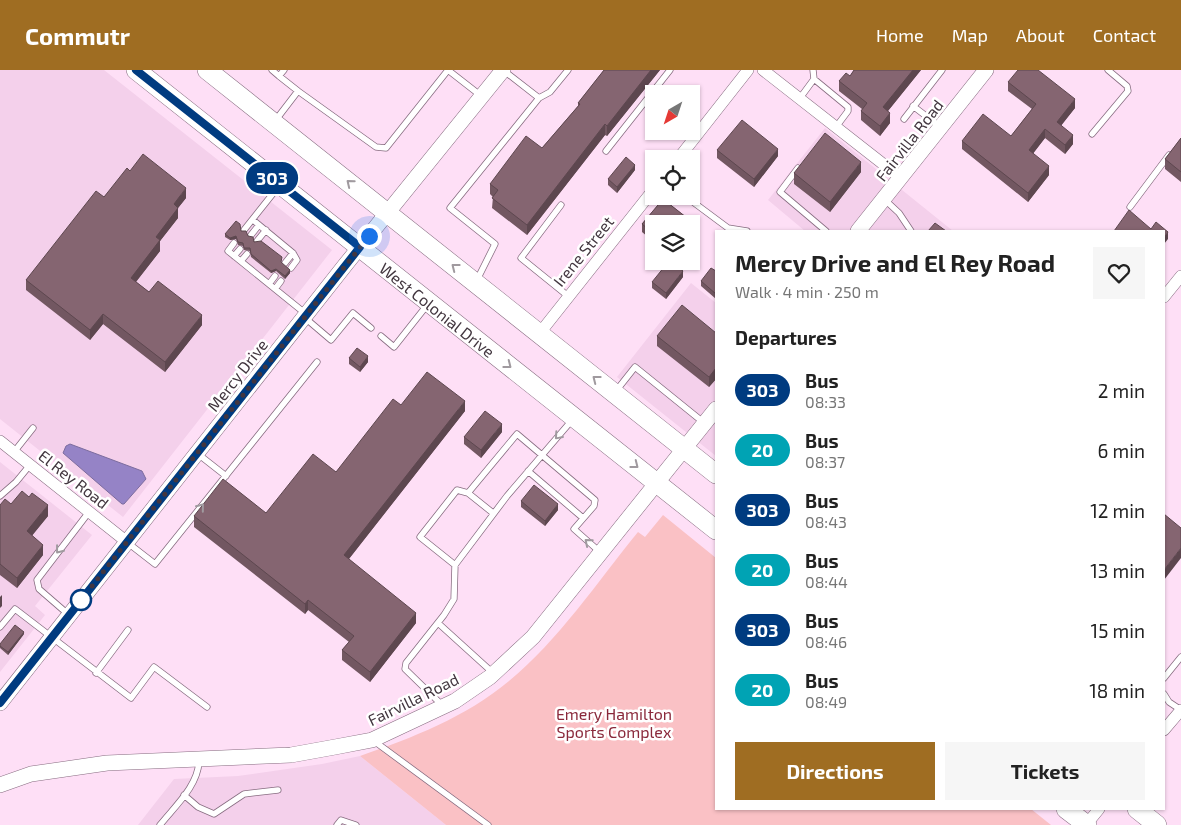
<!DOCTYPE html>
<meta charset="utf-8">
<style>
:root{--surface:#fff;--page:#f6f6f6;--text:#222;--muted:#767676;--accent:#9f6d22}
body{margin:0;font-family:"Exo 2",sans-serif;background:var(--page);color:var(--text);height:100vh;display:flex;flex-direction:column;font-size:19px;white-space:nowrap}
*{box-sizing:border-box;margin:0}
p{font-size:16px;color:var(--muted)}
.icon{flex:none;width:28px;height:28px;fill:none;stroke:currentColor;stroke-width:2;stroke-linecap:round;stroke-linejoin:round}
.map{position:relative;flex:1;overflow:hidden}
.panel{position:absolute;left:715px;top:160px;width:450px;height:580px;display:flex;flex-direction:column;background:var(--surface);border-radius:0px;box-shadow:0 1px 4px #0004}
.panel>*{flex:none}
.badge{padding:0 10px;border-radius:16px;font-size:18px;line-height:32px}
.needle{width:32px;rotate:219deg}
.fabs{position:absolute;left:645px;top:15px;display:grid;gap:10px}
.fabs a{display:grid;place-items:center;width:55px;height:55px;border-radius:0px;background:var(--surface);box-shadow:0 1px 4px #0004;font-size:25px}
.you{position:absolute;width:25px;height:25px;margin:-12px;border:4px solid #fff;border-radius:50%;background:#1a73e8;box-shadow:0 0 0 8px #1a73e833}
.map>.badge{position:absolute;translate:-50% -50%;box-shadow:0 0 0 2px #fff}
h2{padding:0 20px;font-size:19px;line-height:45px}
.round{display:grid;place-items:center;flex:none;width:52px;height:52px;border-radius:0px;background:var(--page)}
.overview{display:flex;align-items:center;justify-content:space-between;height:85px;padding:0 20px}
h1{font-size:24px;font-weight:700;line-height:38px}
.action{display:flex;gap:10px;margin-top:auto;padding:10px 20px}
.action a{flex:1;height:58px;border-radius:0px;background:var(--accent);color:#fff;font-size:20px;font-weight:700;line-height:58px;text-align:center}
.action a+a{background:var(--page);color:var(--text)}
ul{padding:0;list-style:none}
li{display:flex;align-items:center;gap:15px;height:60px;padding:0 20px}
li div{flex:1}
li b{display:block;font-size:19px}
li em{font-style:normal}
li .badge{min-width:55px;font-weight:700;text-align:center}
header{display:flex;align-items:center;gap:30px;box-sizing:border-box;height:70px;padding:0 25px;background:var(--accent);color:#fff}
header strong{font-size:24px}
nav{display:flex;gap:28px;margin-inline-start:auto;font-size:18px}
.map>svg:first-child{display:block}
</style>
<header>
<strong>Commutr</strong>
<nav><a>Home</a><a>Map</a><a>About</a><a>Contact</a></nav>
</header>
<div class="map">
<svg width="1181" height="755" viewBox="0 0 1181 755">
<rect width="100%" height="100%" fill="#fedff6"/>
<path fill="#f4d0eb" d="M0 0H104L332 180 123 447 0 349Z
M825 58 953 161H805L768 130Z
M691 213 716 233V386L617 307Z
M0 392 92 465 35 536 45 545 0 602Z
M360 686 446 755H138L174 709 238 706 322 694Z"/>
<path fill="#fac1c5" d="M663 445 716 488V739H1031L1051 755H446L360 686C412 668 466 647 509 611 558 571 598 511 638 462L645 467Z"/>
<path fill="#9583c6" stroke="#7c6c9e" d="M70 374 142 401 146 409 124 434H122L63 383 66 376Z"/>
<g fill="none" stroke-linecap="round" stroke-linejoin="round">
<defs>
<path id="service" d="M272 0 279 6 284 0
M448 0 480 25
M813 0 814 9
M279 6 298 21
M539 28 550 22 568 0
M800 28 814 9 848 37V41L836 57
M913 36 939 56
M904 49 942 0
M275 51 298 21 376 77 386 78 448 0
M1092 64 1128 21 1127 16 1108 0
M606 81 670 0
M798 98 780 122 826 161
M685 126 728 158 747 161
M884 129 899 143 911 161
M561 135 521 188 568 226
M1130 137 1169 85
M253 150 293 183 297 190 291 198
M244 160 279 116
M251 165 259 155
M257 171 266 160
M234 173 228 181 306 244
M234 186 240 179
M241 191 247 184
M285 193 293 183
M477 210 495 174 450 138 539 28 503 0
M269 214 275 206
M275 219 281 211
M304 247 331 270 353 243 371 258
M381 266 394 277 428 234
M616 321 635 297 703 352
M14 382 33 358
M198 384 226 406
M528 401 583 448
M0 426 16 412 30 395
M493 443 468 423 517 364 595 430 594 436 574 459 600 482
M128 473 155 494 317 292
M455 495 420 467 457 420 468 423
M69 545 39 519 37 510 89 442
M438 553 492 602
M0 557 15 539 131 628 154 597 207 637
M96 603 128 560
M1164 608 1181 587
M1164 624 1169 632 1181 640
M443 636 405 599 406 593 444 545 454 529 455 495 507 426 573 349
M374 671 488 755
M184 725 198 737 214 744 244 724 278 720
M160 755C175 736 198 716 199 691
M337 755 341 750 356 755"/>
<path id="minor" d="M763 0 901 108
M678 89 748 0
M1164 227 1181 206
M539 264 654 119
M0 371 127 472
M1164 660 1181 640
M1086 755 1099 739"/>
<path id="tertiary" d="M858 161 986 0
M0 633 346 194 503 0
M0 715 31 704 107 693 291 685 335 677 372 670 455 631 490 607 533 567 716 339"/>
<g id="trunk">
<path id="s1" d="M136 0 716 460"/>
<path d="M207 0 716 404"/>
<path d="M1066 739 1087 755"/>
<path d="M1137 739 1157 755"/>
</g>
</defs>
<use href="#service" stroke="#876c80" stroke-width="7"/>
<use href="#minor" stroke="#876c80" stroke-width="12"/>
<use href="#tertiary" stroke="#876c80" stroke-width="16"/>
<use href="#trunk" stroke="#876c80" stroke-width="20"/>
<use href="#service" stroke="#fff" stroke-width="5.5"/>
<use href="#minor" stroke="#fff" stroke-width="11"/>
<use href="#tertiary" stroke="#fff" stroke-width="15"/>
<use href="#trunk" stroke="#fff" stroke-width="19"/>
</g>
<path fill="#725761" d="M604 0H660L607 66 605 65 527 165 492 138 493 127 490 124V114L542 78 578 36V33Z
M854 0H921L888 41 890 53 880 66 861 50V41L862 39 839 21V11L850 6Z
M1008 12 1075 38 1061 55 1073 74 1065 84 1045 68 1033 83 1049 105 1028 132 962 79V71L1011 66 1032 39 1008 21Z
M1181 68V112L1165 99V89Z
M717 80 778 86 754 117 717 88Z
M635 100 617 123 608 115V109Z
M130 101 186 128 178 138V148L160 171V181L136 212 149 222 202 255 165 302 103 254 90 270 26 220V210L104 127Z
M861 102 830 142 794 114V103Z
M663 129 691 151V154H654V172L642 162V154Z
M241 161 281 193 290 203 285 209 276 201 271 203 251 187 250 181 244 180 243 176 238 175 236 169 230 170 225 167V164Z
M716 201V229L701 216V211Z
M683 207 666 229 652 218V212Z
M716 263V309L709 317 657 276V266Z
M349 288 368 292 360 302 349 294Z
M401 335 465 341 349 489 416 553 370 612 342 590V580L349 572 308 540 305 544 194 457V446L266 443 336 402Z
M502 362 481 388 464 374V367Z
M521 431 558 440 545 456 521 437Z
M11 434 48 446 32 465 43 485 17 518 0 505V435Z
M24 564 8 585 0 578V574Z"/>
<path fill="#5d474f" d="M651 0H660L607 66V56Z
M913 0H921L883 47V37Z
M1075 29V38L1057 61V52Z
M890 43V53L880 66V56Z
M605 54V65L527 165V155Z
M1045 59V68L1029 89V80Z
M1073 65V74L1065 84V75Z
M778 79V86L754 117V109Z
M861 92V102L830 142V132Z
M635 95V100L617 123V117Z
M1049 96V105L1028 132V123Z
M186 118V128L178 138V148L160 171V181L131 218V208L156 167 174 134Z
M1168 162V169L1164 174V168Z
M236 166V169L230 170V168Z
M276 199V201L271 203V201Z
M290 200V203L285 209V206Z
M683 201V207L666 229V223Z
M103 244V254L90 270V260Z
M202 245V255L165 302V292Z
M368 286V292L360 302V297Z
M716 298V309L709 317V307Z
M465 331V341L344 495V485Z
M502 354V362L481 388V380Z
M558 434V440L545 456V451Z
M48 435V446L27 472V461Z
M43 475V485L17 518V508Z
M1181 478V488L1164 510V500Z
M2 525V536L0 538V527Z
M308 530V540L305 544V534Z
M416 543V553L370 612V602Z
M24 562V564L8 585V582Z"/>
<path fill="#856571" stroke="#5d474f" d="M604 0H651L607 56 605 54 527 155 492 128 498 120 490 114 526 66 542 78 580 34 578 33Z
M854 0H913L883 37 890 43 880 56 861 41 867 33 839 11 846 3 850 6Z
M1018 0H1038L1075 29 1057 52 1073 65 1065 75 1045 59 1029 80 1049 96 1028 123 962 71 983 44 1011 66 1036 34 1008 12Z
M742 50 778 79 754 109 717 80Z
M825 63 861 92 830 132 794 103Z
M1181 68V102L1165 89Z
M143 84 186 118 174 134 178 138 156 167 160 170 131 208 149 222 158 211 202 245 165 292 103 244 90 260 26 210 96 121 104 127 127 98 130 101Z
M626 87 635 95 617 117 608 109Z
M663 129 691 151 689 154H654V164L642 154Z
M1129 140 1151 159 1156 152 1168 162 1164 168V161H1114Z
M236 151 240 154 241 161H246L248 166 253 167 254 172 261 171 282 187 281 192 290 200 285 206 276 199 271 201 251 184 250 178H244L243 173 238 172 236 166 230 168 225 164Z
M935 153 946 161H928Z
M669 191H670L683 201 666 223 652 212Z
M711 198 716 201V224L701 211Z
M682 235 716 263V298L709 307 657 266Z
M357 278 368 286 360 297 349 288Z
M427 302 465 331 344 485 416 543 370 602 342 580 354 566 308 530 305 534 194 446 223 409 266 443 313 384 336 402 393 329 401 335Z
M485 341 502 354 481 380 464 367Z
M534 415 558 434 545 451 521 431Z
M22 421 29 427 32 423 48 435 27 461 43 475 17 508 0 494V435L5 429 11 434Z
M1164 444 1181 458V478L1164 500Z
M15 555 24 562 8 582 0 576V574Z"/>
<defs><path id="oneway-chevron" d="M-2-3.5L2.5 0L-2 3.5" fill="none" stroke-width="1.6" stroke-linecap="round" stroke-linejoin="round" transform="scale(1.25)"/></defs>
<g stroke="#a09a9f">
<use href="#oneway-chevron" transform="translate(350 113) rotate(-141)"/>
<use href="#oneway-chevron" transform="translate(455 197) rotate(-142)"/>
<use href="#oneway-chevron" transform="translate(508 295) rotate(38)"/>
<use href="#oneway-chevron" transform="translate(596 309) rotate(-142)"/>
<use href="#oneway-chevron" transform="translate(558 366) rotate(131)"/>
<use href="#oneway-chevron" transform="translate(635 395) rotate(38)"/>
<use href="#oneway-chevron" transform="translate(201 437) rotate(-51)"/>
<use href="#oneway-chevron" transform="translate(588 472) rotate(-140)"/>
<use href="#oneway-chevron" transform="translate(59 480) rotate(128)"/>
</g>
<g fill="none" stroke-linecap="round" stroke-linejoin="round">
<defs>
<path id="line" d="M0 633 360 177 136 0"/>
</defs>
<use href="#line" stroke="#fff" stroke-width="11"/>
<use href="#line" stroke="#003b80" stroke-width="8"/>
<path stroke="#42363f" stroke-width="5" stroke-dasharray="0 9" d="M81 530 369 166"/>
</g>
<circle fill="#fff" stroke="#003b80" stroke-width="2.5" cx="81" cy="530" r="10"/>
<g text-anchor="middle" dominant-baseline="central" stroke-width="5" stroke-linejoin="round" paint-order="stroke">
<g font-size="16" fill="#42363f" stroke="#fff">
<text transform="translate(909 70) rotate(-52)">Fairvilla Road</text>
<text transform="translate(583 181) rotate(-51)">Irene Street</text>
<text stroke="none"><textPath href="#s1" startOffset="385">West Colonial Drive</textPath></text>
<text transform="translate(237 305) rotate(-52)">Mercy Drive</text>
<text transform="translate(74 409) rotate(38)">El Rey Road</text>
<text transform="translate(413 629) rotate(-26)">Fairvilla Road</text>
</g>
<g font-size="16" fill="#8a293b" stroke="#fff">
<text x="614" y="643">Emery Hamilton<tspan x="614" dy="18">Sports Complex</tspan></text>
</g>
</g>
</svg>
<div class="fabs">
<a><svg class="needle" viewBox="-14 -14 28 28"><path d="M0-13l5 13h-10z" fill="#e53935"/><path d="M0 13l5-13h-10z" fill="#767676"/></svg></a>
<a><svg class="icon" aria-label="locate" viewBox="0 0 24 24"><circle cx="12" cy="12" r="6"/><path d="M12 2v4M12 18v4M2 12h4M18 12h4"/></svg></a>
<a><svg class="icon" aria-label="layers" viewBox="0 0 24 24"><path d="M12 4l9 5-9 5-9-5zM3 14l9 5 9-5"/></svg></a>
</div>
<div class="you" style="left:369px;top:166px"></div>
<b class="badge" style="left:272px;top:108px;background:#003b80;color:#fff">303</b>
<section class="panel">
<div class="overview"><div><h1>Mercy Drive and El Rey Road</h1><p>Walk · 4 min · 250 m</p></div><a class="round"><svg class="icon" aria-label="heart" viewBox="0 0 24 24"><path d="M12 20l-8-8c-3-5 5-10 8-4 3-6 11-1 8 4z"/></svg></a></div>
<h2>Departures</h2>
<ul>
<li><span class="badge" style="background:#003b80;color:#fff">303</span><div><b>Bus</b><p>08:33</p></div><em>2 min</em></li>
<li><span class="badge" style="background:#00a3b4;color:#fff">20</span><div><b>Bus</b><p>08:37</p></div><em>6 min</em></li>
<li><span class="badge" style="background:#003b80;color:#fff">303</span><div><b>Bus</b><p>08:43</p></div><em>12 min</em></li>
<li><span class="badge" style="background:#00a3b4;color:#fff">20</span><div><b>Bus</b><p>08:44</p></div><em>13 min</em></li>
<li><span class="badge" style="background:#003b80;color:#fff">303</span><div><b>Bus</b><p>08:46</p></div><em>15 min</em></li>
<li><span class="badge" style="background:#00a3b4;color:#fff">20</span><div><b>Bus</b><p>08:49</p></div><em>18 min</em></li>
</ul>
<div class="action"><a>Directions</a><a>Tickets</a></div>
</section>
</div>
